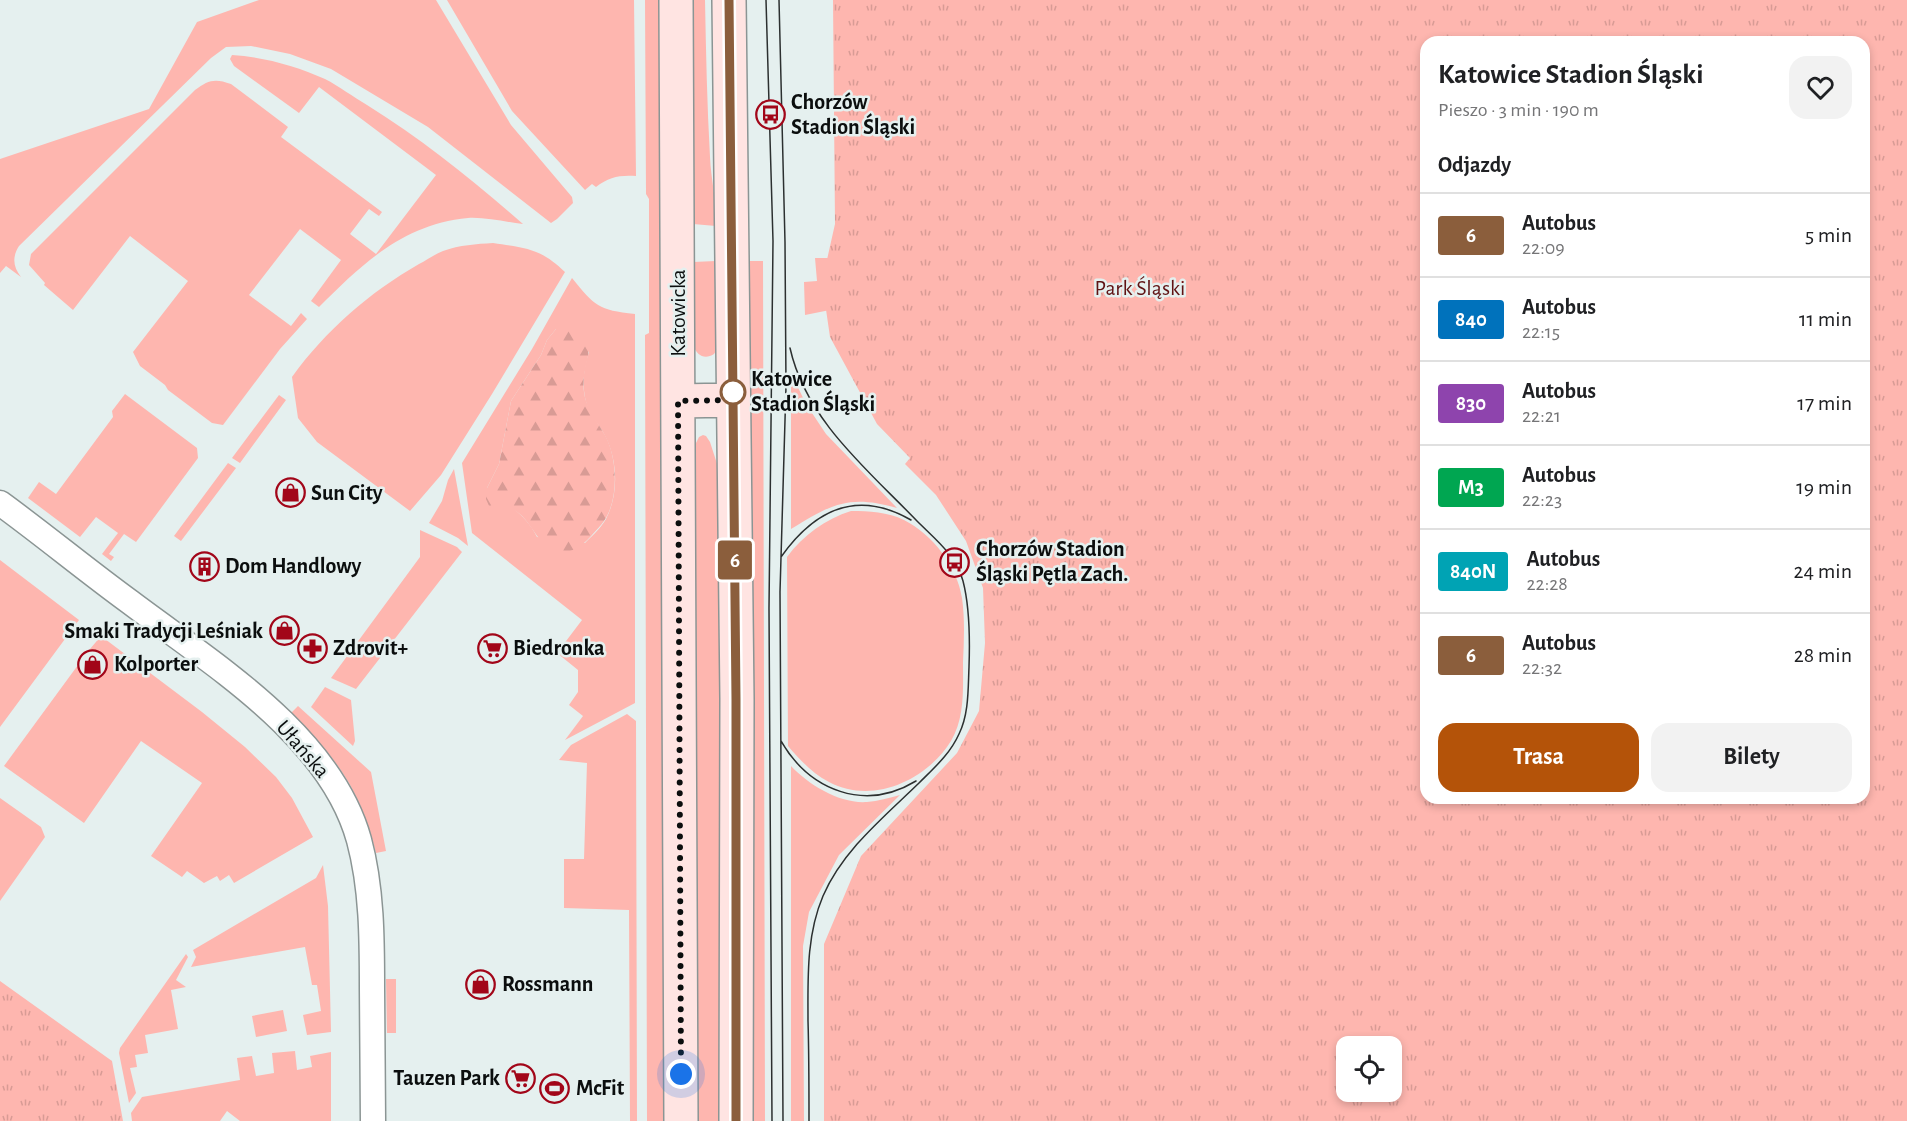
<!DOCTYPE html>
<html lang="pl">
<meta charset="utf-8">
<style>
:root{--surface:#fff;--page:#f2f2f2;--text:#202124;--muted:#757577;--line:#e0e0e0;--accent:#b45309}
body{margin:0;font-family:"Alegreya Sans",sans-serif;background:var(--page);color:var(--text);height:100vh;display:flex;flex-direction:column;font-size:22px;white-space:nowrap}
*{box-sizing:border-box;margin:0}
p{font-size:20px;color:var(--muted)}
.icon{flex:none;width:33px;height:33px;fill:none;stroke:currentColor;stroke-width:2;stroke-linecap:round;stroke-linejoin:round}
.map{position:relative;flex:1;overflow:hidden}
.side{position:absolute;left:1420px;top:36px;width:450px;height:768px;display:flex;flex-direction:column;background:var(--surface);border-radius:18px;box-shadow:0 3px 9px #0003}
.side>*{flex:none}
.badge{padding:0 12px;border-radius:4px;font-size:21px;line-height:39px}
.fabs{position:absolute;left:1336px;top:1036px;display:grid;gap:12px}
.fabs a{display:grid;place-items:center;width:66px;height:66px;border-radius:12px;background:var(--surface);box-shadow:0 3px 9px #0003;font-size:30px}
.you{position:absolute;width:30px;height:30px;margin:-15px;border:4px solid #fff;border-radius:50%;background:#1a73e8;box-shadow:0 0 0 9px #1a73e833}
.map>.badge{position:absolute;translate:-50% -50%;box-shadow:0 0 0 3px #fff}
h2{padding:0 18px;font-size:22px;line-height:54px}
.round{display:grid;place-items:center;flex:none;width:63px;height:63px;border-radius:18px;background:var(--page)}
.overview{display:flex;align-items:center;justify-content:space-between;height:102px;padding:0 18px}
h1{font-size:28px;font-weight:600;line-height:45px}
.cta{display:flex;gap:12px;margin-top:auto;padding:12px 18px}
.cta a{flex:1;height:69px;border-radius:18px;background:var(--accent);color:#fff;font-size:24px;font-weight:600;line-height:69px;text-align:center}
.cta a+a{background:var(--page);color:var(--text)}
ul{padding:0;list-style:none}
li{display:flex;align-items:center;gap:18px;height:84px;padding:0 18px;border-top:2px solid var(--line)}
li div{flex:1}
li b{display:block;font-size:22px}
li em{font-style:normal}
li .badge{min-width:66px;font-weight:700;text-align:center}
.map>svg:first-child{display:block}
</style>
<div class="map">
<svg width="1907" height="1121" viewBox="0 0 1907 1121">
<defs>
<pattern id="forest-firs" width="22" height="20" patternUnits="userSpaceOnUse" patternTransform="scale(1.5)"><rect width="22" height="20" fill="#feb6af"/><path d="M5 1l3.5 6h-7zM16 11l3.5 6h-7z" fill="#d89b95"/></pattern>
<pattern id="park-tufts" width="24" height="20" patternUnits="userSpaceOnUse" patternTransform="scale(1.5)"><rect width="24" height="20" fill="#feb6af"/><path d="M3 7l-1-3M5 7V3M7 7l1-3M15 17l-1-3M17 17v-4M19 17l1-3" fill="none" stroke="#d89b95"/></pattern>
</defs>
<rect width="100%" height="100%" fill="#e5f0ef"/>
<path fill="#feb6af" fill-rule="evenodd" d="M259 0H436L511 125 572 197 573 203 557 219 551 223 428 127 331 69 290 54 251 46 226 47 211 58 19 246C12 257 13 267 21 277L6 266 0 273V159L149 109 197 22Z
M447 0H634L636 176C619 175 609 177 596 187L592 184 585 190 512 111Z
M645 0H662L666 1121H647L645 335 649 333V199L646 194Z
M691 0H705C706 52 707 105 710 157 711 181 717 201 716 226L693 224Z
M232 55C264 57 296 66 325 79 339 86 353 97 367 105 423 140 474 181 523 224 506 222 485 217 468 218 404 224 363 263 319 307L311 301 341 260 300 229 249 295 291 326 301 313 307 319 280 349 223 425 212 423 168 390 165 385 140 366 133 352 188 281 130 236 73 310 44 285 45 283 29 265 31 254 195 90C208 80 215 78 231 84L288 127 281 137 382 212 379 216 369 209 350 234 376 254 436 175 319 87 299 113 234 66 230 59Z
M493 243C526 248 540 248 565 272L492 394 441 475 410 511 317 442 298 418 292 377C325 331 370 292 419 264 427 260 435 254 443 251 460 245 476 244 493 243Z
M815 258H866L845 307 805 315 804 282 817 281Z
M716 261 718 348 714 354C705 360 697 356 693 345V262Z
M747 261H763L765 1121H751Z
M572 278C595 306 598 310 635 314V703L565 740 583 716 569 705 578 692V670L557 653 582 620 472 533 462 463 532 349ZM556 329 589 352C582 372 581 395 591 415 595 421 601 427 604 434 618 459 619 494 606 519 601 528 592 536 585 543L537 537C526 514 506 504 487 488L499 464 511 401 541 355 547 340Z
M791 373 806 404 826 434 897 508C849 494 832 504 791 529Z
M125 394 197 448 198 458 136 542 124 534 109 554 114 557 111 561 102 554 118 533 96 517 80 537 28 498 39 482 56 494 113 417 112 411Z
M279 395 286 400 240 463 232 458Z
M703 435 706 436 710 442 720 473 722 1121H696L694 447 699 437Z
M228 463 236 468 181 541 174 536Z
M454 469 468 546 458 538 429 523 442 501 448 480Z
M851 511C869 511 888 512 904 520 933 535 957 566 962 598 965 619 964 641 963 662 963 688 965 718 951 741 926 781 872 805 829 782 813 774 799 759 788 746L787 557C803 535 826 519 851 511Z
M420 530 457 547 462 552 356 689 331 678 420 557Z
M0 560 79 620 0 727Z
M101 636 202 712 245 747 276 777 292 798 313 837 234 883 229 875 220 881 217 876 204 883 187 871 182 877 151 856 202 783 141 741 84 823 4 766 78 665 96 679 108 664 90 649Z
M325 687 351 700 355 741 353 746 311 707Z
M298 706 371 772 386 851 376 853C360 789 337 759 291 713Z
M627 714 636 721 637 1121H630L629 910 564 908V859H584L587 763 559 760 571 745Z
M791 766C809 785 840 804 867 802 878 801 889 798 900 795L839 855 809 912 803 946 804 1121H791Z
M0 798 41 827 45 837 0 901Z
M323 865 328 906 331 1032 307 1035 303 1015 321 1011 317 985H312L305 947 191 967 196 957 193 950 316 878Z
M186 954 188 957 176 980 186 987 171 990 178 1029 145 1035 148 1053 135 1055 137 1067 130 1068 136 1093 129 1103 119 1053 120 1048Z
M386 979H396V1033H387Z
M283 1010 287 1031 256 1037 252 1016Z
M295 1051 297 1070 312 1067 310 1056 331 1052V1121H240L227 1111 220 1121H132L131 1113 142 1097 240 1080 237 1058 252 1056 256 1076 274 1073 272 1053Z"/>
<path fill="url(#forest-firs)" d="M573 321C603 346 580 361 584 392 587 415 606 429 611 450 617 472 617 502 604 521 601 526 596 530 592 535 586 542 579 548 570 551 539 560 535 519 512 509L506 511 490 508 486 499 487 488 499 464 511 401 541 355 547 340 556 329Z"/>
<path fill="url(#park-tufts)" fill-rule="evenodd" d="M833 0H1907V1121H824V944L861 856 957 753 979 711 985 643 983 588 966 541 936 495 905 464 910 458 877 424 830 337 822 282 835 224ZM1426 42H1864V798H1426ZM1347 1047H1392V1092H1347Z
M0 981 112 1061 123 1121H0Z"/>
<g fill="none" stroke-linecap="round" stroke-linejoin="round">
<defs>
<path id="street" d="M0 503C44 535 86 570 130 602 212 664 330 735 359 840 372 888 372 940 372 989 372 1033 373 1077 373 1121"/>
<path id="secondary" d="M676 0 681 1121
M729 0 737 699 736 1121
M678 401 733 400"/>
</defs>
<use href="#street" stroke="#8b9594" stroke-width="27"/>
<use href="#secondary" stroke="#8b9594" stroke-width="36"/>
<use href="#street" stroke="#fff" stroke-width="24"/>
<use href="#secondary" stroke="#ffe4e2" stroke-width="33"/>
<path stroke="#2c3030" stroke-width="1.5" d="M766 0 773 241 769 608 772 1121
M779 0 785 242 786 386 780 592 783 1121
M790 348C806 420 868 470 917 521 935 539 956 555 963 581 970 608 970 639 969 667 968 689 969 714 959 734 950 754 935 767 919 783 884 817 843 850 823 896 806 936 808 979 808 1021 809 1054 809 1088 809 1121
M781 557C815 509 857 489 911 520
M781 741C810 791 865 812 916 781"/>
</g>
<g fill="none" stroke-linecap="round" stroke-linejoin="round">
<defs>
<path id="line" d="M729 0 736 699V1121"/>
</defs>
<use href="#line" stroke="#fff" stroke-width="14"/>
<use href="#line" stroke="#8b5e3c" stroke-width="9"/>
<path stroke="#0b0e0e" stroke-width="6" stroke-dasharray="0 10.8" d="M681 1074 678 401 733 400V392"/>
</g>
<defs>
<symbol id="bus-ring" viewBox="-11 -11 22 22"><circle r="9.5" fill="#e5f0ef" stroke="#a20619" stroke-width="1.5"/><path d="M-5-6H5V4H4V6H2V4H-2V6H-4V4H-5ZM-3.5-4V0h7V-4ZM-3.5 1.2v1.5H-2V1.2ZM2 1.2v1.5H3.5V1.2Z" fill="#a20619"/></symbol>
<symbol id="shop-ring" viewBox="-11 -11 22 22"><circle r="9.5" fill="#e5f0ef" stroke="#a20619" stroke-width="1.5"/><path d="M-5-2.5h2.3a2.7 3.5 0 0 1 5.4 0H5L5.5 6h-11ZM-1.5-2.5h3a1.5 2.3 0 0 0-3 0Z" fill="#a20619"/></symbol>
<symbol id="building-ring" viewBox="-11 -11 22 22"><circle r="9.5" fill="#e5f0ef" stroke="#a20619" stroke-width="1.5"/><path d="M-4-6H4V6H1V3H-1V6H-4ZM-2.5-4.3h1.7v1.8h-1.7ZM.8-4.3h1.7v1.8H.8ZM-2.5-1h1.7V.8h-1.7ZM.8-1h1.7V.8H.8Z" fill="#a20619"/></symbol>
<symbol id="pharmacy-ring" viewBox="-11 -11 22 22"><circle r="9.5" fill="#e5f0ef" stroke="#a20619" stroke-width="1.5"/><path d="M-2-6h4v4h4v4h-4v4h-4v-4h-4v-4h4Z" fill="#a20619"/></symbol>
<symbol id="supermarket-ring" viewBox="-11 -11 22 22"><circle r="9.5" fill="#e5f0ef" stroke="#a20619" stroke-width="1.5"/><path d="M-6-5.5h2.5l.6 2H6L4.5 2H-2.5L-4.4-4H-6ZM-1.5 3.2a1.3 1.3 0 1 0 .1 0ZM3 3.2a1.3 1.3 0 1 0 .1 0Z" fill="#a20619"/></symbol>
<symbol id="stadium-ring" viewBox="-11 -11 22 22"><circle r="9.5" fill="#e5f0ef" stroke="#a20619" stroke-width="1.5"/><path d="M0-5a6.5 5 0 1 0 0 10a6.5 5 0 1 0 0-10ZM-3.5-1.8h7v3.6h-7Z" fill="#a20619"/></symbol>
</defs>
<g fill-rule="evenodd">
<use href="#bus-ring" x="754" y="98" width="33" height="33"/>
<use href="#shop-ring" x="274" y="476" width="33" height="33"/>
<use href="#bus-ring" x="938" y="546" width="33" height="33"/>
<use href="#building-ring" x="188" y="550" width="33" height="33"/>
<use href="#shop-ring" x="268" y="614" width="33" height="33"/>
<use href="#pharmacy-ring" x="296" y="632" width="33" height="33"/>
<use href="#supermarket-ring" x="476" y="632" width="33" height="33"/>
<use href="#shop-ring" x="76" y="648" width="33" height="33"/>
<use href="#shop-ring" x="464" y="968" width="33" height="33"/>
<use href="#supermarket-ring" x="504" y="1062" width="33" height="33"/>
<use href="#stadium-ring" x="538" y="1072" width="33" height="33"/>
</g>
<circle fill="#fff" stroke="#8b5e3c" stroke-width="3" cx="733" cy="392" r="12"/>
<g text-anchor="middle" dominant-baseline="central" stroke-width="5" stroke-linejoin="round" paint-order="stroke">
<g font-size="22" font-weight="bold" fill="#0b0e0e" stroke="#e5f0ef" text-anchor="start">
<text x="791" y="102">Chorzów<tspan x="791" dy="25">Stadion Śląski</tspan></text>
<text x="311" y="493">Sun City</text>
<text x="976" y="549">Chorzów Stadion<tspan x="976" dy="25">Śląski Pętla Zach.</tspan></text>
<text x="225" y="566">Dom Handlowy</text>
<text x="263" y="631" text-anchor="end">Smaki Tradycji Leśniak</text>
<text x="333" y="648">Zdrovit+</text>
<text x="513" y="648">Biedronka</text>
<text x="114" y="664">Kolporter</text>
<text x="502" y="984">Rossmann</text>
<text x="500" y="1078" text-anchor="end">Tauzen Park</text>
<text x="576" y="1088">McFit</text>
</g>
<g font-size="22" fill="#601314" stroke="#e5f0ef">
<text x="1140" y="288">Park Śląski</text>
</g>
<g font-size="22" fill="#0b0e0e" stroke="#e5f0ef">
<text transform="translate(678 313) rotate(-90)">Katowicka</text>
<text transform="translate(303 749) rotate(49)">Ułańska</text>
</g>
<g font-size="22" font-weight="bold" fill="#0b0e0e" stroke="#e5f0ef" text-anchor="start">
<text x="751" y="379">Katowice<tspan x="751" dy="25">Stadion Śląski</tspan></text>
</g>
</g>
</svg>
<div class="fabs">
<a><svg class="icon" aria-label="locate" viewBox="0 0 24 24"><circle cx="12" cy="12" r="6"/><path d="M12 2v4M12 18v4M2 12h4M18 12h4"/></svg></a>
</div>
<div class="you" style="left:681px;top:1074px"></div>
<b class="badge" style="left:735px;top:560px;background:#8b5e3c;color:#fff">6</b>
<section class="side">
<div class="overview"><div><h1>Katowice Stadion Śląski</h1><p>Pieszo · 3 min · 190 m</p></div><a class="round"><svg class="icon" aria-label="heart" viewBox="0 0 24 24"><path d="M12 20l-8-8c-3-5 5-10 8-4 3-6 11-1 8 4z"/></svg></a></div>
<h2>Odjazdy</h2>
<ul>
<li><span class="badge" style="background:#8b5e3c;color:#fff">6</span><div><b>Autobus</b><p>22:09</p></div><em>5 min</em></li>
<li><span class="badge" style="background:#0072bc;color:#fff">840</span><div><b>Autobus</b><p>22:15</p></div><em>11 min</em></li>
<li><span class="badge" style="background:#8e44ad;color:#fff">830</span><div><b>Autobus</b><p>22:21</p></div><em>17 min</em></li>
<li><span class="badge" style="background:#00a651;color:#fff">M3</span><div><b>Autobus</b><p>22:23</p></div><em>19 min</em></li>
<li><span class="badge" style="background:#00a3b4;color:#fff">840N</span><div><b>Autobus</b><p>22:28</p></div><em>24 min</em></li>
<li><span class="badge" style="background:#8b5e3c;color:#fff">6</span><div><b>Autobus</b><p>22:32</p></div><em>28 min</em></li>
</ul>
<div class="cta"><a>Trasa</a><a>Bilety</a></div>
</section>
</div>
